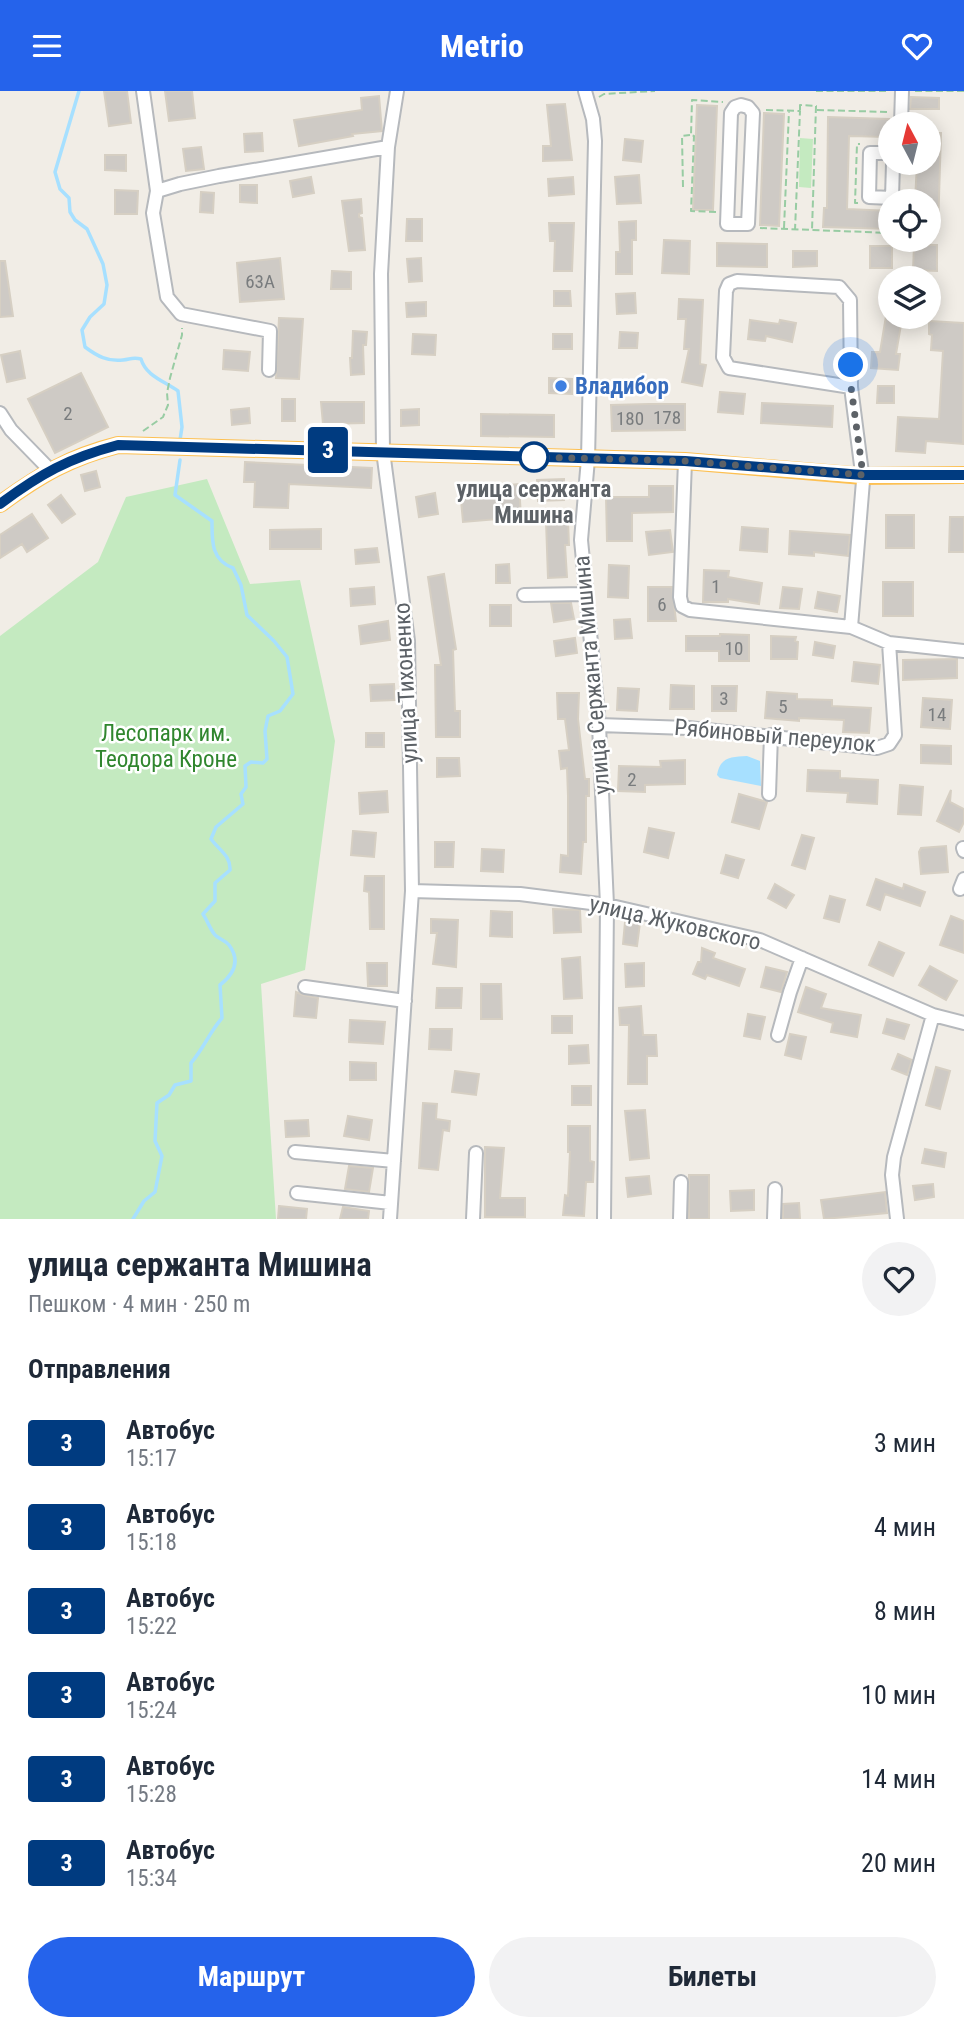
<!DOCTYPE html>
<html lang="ru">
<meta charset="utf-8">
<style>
:root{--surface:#fff;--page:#f2f2f3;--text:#1f2937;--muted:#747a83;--accent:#2563eb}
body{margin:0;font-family:"Roboto Condensed",sans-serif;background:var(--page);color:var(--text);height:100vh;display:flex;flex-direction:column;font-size:26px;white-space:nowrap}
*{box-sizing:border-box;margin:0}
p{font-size:23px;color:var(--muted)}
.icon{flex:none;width:38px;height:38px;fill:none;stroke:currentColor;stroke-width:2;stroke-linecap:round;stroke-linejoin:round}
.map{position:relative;height:1128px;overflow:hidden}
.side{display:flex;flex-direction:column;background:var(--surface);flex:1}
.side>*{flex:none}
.badge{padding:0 14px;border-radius:5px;font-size:24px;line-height:46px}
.needle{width:46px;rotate:353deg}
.fabs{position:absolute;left:878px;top:21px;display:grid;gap:14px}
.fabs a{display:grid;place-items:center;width:63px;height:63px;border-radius:50%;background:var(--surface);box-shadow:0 4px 18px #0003;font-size:35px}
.you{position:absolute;width:35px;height:35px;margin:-18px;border:5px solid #fff;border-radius:50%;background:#1a73e8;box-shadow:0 0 0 10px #1a73e833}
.map>.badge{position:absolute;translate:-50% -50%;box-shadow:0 0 0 4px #fff}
h2{padding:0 28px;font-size:26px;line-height:63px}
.round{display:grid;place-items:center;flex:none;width:74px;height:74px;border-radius:37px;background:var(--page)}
.head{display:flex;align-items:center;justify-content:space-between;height:119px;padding:0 28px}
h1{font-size:33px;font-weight:700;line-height:52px}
.primary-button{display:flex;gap:14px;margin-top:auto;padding:14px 28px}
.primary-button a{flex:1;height:80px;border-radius:42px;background:var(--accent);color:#fff;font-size:28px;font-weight:700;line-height:80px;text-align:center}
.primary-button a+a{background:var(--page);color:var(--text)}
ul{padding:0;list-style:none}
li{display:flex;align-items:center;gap:21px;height:84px;padding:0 28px}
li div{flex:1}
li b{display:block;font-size:26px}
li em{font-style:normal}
li .badge{min-width:77px;font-weight:700;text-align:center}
header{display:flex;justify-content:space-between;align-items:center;height:91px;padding:0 28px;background:var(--accent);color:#fff;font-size:32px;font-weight:700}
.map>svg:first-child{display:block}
</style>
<header><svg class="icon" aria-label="menu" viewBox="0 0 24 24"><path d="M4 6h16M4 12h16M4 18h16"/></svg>Metrio<svg class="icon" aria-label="heart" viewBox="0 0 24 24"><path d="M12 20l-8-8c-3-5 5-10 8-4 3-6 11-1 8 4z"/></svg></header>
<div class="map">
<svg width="964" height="1128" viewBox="0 0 964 1128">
<rect width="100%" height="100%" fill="#f1ede6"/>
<path fill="#c4eac0" d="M800 47 813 48 811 97 799 96Z
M207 388 250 493 300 489 335 650 305 879 261 893 276 1128H0V545L98 471 126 406Z"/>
<path fill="#a7e0ff" d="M747 665 760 670 761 695 720 687 717 684C720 666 731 666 747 665Z"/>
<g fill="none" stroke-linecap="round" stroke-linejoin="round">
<path stroke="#a7e0ff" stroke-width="3.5" d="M79 0 55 81 60 98 69 107 70 121 75 129 87 138 103 173 107 194 104 213 90 226 82 239 85 256C97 265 108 271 123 269 131 268 133 266 141 268 146 285 164 290 178 300L182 336 180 349
M133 1128 144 1110 155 1101 162 1065 155 1050 157 1012 169 1004 175 994 191 990V972C204 957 209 942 222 927L220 894C234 883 241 870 229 854 225 849 219 848 215 844 210 838 207 829 203 823L215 810V792L230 779C231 765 219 759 211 748L216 736 243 713 241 703 246 696 245 675 251 671 263 672 267 668 265 640 268 625 280 620 293 603 287 566 274 550 247 524 241 494 233 477C211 469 212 450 212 430L175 404 180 369"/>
</g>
<path fill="#cecac5" stroke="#d6cfc3" stroke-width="2" d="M104 0H127L131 32 109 35Z
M165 0H192L195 27 169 30Z
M379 5 382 40 352 43 353 45 299 55 294 29 362 19 361 7Z
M911 6 939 7V18H910Z
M565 13 572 69 543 70V55H551L547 14Z
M697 14 717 15 713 119H693Z
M764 22 784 23 779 135 760 134Z
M828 26 889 28 888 46 849 45 847 118 891 120V138L823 136 824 117H827Z
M262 42 263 60 245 61 244 43Z
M929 42H941L938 139H929V110H915L917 72H929Z
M625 48 643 50 641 71 623 69Z
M201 56 204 78 186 80 183 58Z
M105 64H126V80L105 79Z
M639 84 641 112 617 113 615 86Z
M311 86 314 102 293 106 290 90Z
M573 86 574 103 549 105 548 88Z
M240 94H257V112L240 111Z
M115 99 138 100 137 123H115Z
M201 101 214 102 213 122 200 121Z
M361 108 362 122 359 123V126L362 127 365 159 349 160 342 110Z
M407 128H422V150H406Z
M636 130V149H632V183H616V161H620L619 131Z
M549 132H574L572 180H554L555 150H550Z
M664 149 690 150 689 183 662 182Z
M717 152 767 153V176L717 175Z
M914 154H937V180L913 179Z
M870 155H892V177H870Z
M793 160H817V175L793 176Z
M280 167 284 208 240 211 237 172Z
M421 167 422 190 409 191 407 168Z
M0 170H5L13 225 0 226Z
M332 180 351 181V198H331Z
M554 200H570L571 215H554Z
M635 202 636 222 617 223 616 203Z
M679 208 703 209 700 273 706 274 702 295 682 291 689 258H684L686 228H678Z
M426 211V225L407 226 406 212Z
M886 225 902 228 896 263H900L898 279 871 277 872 261H880Z
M279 227 303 228 299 288 276 287Z
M750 229 779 233 780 229 796 232 792 251 766 245 765 250 748 248Z
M929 230 964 232 963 353 926 350 925 362 896 360 898 326 939 328 943 260 931 259 932 244 929 243Z
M353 240 367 241 366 254H363L364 283 351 284 350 267H352Z
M620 241 638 242 637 257H619Z
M413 243 436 244 435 264 412 263Z
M553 243H572V258H553Z
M224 259 250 261 248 280 223 278Z
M20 260 25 287 7 291 1 264Z
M81 282 108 336 55 362 28 308Z
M549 287 572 288V303L549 302Z
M878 295H894V312H877Z
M720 301 745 303 743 323 718 321Z
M282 308H295V330H282Z
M321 311H364V332L323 333Z
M762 312 833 315 832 336 761 332Z
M649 313H685V339L612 340 611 314Z
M249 317 250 332 232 334 231 319Z
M419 318V334L401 335V319Z
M481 323 554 324V346L481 345Z
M245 371 372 377 371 397 289 393 288 417 254 416 255 391H244Z
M96 380 100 396 85 400 81 384Z
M564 388V409L538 410 537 389Z
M519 393 521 426 463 431 460 398Z
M649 395H673V421L632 422V450H607L606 406H649Z
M435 402 438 423 419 426 416 406Z
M61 404 75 423 62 432 48 414Z
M32 423 48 447 27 461 22 453 0 467V444Z
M886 424H914V457H886Z
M950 426H964V461H949Z
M568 429 569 454H565L567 486 548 487 546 430Z
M742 436 768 438 767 461 740 459Z
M321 438V458H270V439Z
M670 439 673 461 649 464 646 441Z
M790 440 850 444 848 465 814 461V465L789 463Z
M377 457 379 471 356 473 355 459Z
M509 473 510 492H496V474Z
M609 474 629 475 628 507 608 506Z
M704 479 729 480 728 486 762 492 759 513 728 508V511H703Z
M444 483 456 558 453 559 455 620H460V646H436L435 574H441L428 486Z
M883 491H913V525H883Z
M374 496 375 513 351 515 350 498Z
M648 496H672L676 530H648Z
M783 496 802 498 799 518 780 517Z
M818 501 840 505 837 521 815 517Z
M551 512H571L574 528 554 531Z
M490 514H511V535H490Z
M630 528 632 547 615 548 614 529Z
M388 530 390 549 361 553 359 535Z
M720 543 749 544V570H719V560H686V545H720Z
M771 545 796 546 795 550 798 551 797 568H771Z
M575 547 577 562 556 565 554 550Z
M815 551 835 555 833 567 813 564Z
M957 568V587L903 589V569Z
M854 571 880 574 878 593 852 590Z
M394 593 395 609 371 610 370 594Z
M671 594 694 595V618H670Z
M712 595H737L736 620H712Z
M618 597 639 598 637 620 617 619Z
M767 601 797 603V608L832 609V615L871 617 869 642 843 641 844 629 799 627V630L765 627Z
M557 602H579L578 628 585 688H589V705H586V751H583L581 783 560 781 561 764 568 765V705L567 677 561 678 559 660 569 659 565 628H558Z
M923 607 952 609 950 638 921 636Z
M366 642H384V656H366Z
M921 654 951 655V673L921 672Z
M437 667H459L460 685 437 686Z
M685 669V693L645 694V701L618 700 619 675 661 676 660 670Z
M808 679 840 680V687L878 689 877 713 847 711 848 702 807 700Z
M900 694 923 696 921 724 898 723Z
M951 699 950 711 964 718V731L959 741 937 730Z
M387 700 388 721 360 723 359 702Z
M739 703 767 711 759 738 732 731Z
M649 737 674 742 668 767 644 761Z
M353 740 376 742 374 766 351 764Z
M802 744 814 747 805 778 792 774Z
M435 751H454L453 776H435Z
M946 755 948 781 921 783 919 761 921 757Z
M482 758 504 759 503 781 481 780Z
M726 764 744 769 738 787 721 782Z
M365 785H384V838H370L369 801 364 800Z
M876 788 903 798 904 793 925 801 920 815 885 803 880 819 867 814Z
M775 793 794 804 786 817 768 807Z
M830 805 845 809 839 831 824 827Z
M553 818 580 819 581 841 554 842Z
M491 820 512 821V846L490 845Z
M951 825 964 830V862L940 854Z
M431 828 458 829 456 876 433 873 437 842H431Z
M625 831 640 832 637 855 623 853Z
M879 851 904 862 893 885 869 874Z
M702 857 715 862 713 867 745 878 739 895 707 884 705 888 693 883 698 871H701Z
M580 866 582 907 564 908 562 868Z
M367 872H387V895H368Z
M644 872V895L626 896 625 873Z
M930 875 957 890 946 909 919 894Z
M766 876 787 881 781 901 761 896Z
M481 893H501L502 928H481Z
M806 896 826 903 821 917 861 924 857 946 831 941 833 932 798 921Z
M437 897H462L461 917H436Z
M296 901 303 904 318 907 316 927 294 925Z
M641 915 643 944H656L657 965H647V993H628L629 934H620L619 917Z
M748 923 765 926 760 948 744 945Z
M552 925H572V942H552Z
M887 928 909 934 904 948 883 942Z
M350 929 385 931 383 953 349 951Z
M430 938H452L451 959 429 958Z
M790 943 806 946 801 968 785 964Z
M588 954 589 972 569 973V955Z
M898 963 912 969 907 984 892 978Z
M350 971 376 972V989H350Z
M936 976 950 980 940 1018 926 1014Z
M455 980 479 983 476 1004 452 1001Z
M572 995H591V1014H572Z
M423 1012 437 1013 436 1028 450 1030 449 1040 443 1039 438 1079 419 1077Z
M645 1019 649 1067 630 1069 625 1020Z
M348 1025 372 1029 369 1049 344 1045Z
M308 1029 309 1045 286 1046 285 1030Z
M568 1035H590V1070L594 1071 593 1091H586L584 1125 563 1124 565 1104 568 1105 570 1061H568Z
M485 1056 504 1057 500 1107H525V1126H485Z
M925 1058 946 1062 944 1076 922 1072Z
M349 1075 373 1077 369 1101 345 1098Z
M689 1084H709V1128H689Z
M649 1085 651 1103 628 1106 626 1087Z
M933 1093 934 1106 915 1109 913 1095Z
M754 1099V1119L731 1120 730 1100Z
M885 1101 887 1122 824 1128 821 1109Z
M799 1112 800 1128H783V1113Z
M279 1115 307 1118 306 1128H278Z
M343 1116 369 1120 368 1128H340Z"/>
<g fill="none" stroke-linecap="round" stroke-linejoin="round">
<defs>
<path id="minor" d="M143 0 157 100
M585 0 593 28 595 50 588 368 581 449 599 634 607 814 604 1128
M741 14 748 16 753 22 748 133H727L731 22 735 16Z
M901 33 902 0
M891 62H870L869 106 892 107 893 72
M269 279 270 240 181 223 167 206 153 122 157 100 180 93 219 85 388 56
M851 296 729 277 723 266 726 200 729 193 737 190 839 196 850 209 851 296 863 390 851 536
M0 322 11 339 50 379
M685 370 680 506 682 515 690 519 851 536 889 552 964 560
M524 504 586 503
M599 634 688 637 877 657 889 653 895 644 889 552
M769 703 771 644
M963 757 964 760
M960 798 964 788
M412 800 520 803 607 814 760 849 933 924 964 932
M305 896 405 910
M778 944 790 901 802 867
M295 1061 394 1070
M297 1102 391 1112
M390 1128 412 800 408 550 383 360 381 183 388 56 397 0
M473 1128 476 1062
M680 1128 681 1091
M774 1128 775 1098
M897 1128 892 1084 894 1066 933 924"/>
<path id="major" d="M0 413C40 384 70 366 118 354L685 370 863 385 964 384"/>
</defs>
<use href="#minor" stroke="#b6b9bd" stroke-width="16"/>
<use href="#major" stroke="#fdc052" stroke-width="18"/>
<path stroke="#98cca3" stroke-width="2" stroke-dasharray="7 3.5" stroke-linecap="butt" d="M816 0H888
M915 0H964
M599 6 604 3 655 0
M766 19 800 20 795 139
M800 19V14L816 15 812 139
M817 19 889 21
M683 96 682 45 690 44
M858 112H855L857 53H860
M716 121 691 120 694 45 691 44 692 9 723 11
M760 137 891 142
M784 137 789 20
M143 340 163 326 168 314 167 302 170 287 182 244V237"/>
<use href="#minor" stroke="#fff" stroke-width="12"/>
<use href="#major" stroke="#ffebac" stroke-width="14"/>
</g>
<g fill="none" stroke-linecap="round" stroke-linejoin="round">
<defs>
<path id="line" d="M0 413C40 383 69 367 118 354L685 370 863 384H964"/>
</defs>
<use href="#line" stroke="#fff" stroke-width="16"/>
<use href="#line" stroke="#003b80" stroke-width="10"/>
<path stroke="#5d6267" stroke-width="7" stroke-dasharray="0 12.6" d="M534 366 685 370 863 384 851 296V274"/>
</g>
<circle fill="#3f7fe0" stroke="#fff" stroke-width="2.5" cx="561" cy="295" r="7"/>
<circle fill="#fff" stroke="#003b80" stroke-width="3.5" cx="534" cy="366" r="14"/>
<g text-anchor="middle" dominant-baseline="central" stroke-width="5" stroke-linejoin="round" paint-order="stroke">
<g font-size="19" fill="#797c7e">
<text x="260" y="190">63А</text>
<text x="68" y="322">2</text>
<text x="667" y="326">178</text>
<text x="630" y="327">180</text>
<text x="716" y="495">1</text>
<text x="662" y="513">6</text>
<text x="734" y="557">10</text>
<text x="724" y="607">3</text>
<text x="783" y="615">5</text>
<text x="937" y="623">14</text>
<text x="632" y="688">2</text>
</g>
<g font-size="23" font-weight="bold" fill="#366cbe" stroke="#fff" text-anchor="start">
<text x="575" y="295">Владибор</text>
</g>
<g font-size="23" font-weight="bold" fill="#5d6267" stroke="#fff">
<text x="534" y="398">улица cержанта<tspan x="534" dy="26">Мишина</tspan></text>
</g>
<g font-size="23" fill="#5d6267" stroke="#fff">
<text transform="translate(592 584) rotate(-95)">улица Сержанта Мишина</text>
<text transform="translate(406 592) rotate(-93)">улица Тихоненко</text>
<text transform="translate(775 645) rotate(5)">Рябиновый переулок</text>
<text transform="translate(675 832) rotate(13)">улица Жуковского</text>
</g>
<g font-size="23" fill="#30862e" stroke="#fff">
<text x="166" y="642">Лесопарк им.<tspan x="166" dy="26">Теодора Кроне</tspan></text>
</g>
</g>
</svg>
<div class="fabs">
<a><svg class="needle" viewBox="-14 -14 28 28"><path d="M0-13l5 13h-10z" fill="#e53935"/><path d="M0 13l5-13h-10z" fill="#747a83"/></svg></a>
<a><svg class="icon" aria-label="locate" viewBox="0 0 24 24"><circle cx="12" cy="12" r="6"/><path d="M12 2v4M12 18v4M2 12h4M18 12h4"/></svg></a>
<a><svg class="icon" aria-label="layers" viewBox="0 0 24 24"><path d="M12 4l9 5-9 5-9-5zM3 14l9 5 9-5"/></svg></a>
</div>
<div class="you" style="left:851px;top:274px"></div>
<b class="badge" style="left:328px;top:359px;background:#003b80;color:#fff">3</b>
</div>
<section class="side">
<div class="head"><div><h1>улица cержанта Мишина</h1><p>Пешком · 4 мин · 250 m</p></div><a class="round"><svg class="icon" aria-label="heart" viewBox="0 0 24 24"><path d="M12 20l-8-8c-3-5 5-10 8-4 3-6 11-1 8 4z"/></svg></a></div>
<h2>Отправления</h2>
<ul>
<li><span class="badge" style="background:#003b80;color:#fff">3</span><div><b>Автобус</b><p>15:17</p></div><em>3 мин</em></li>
<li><span class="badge" style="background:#003b80;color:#fff">3</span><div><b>Автобус</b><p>15:18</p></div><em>4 мин</em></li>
<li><span class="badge" style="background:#003b80;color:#fff">3</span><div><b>Автобус</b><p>15:22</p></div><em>8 мин</em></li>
<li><span class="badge" style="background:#003b80;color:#fff">3</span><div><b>Автобус</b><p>15:24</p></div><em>10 мин</em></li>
<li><span class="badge" style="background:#003b80;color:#fff">3</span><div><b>Автобус</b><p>15:28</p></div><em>14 мин</em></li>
<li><span class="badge" style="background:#003b80;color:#fff">3</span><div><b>Автобус</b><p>15:34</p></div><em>20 мин</em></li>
</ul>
<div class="primary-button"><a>Маршрут</a><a>Билеты</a></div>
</section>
